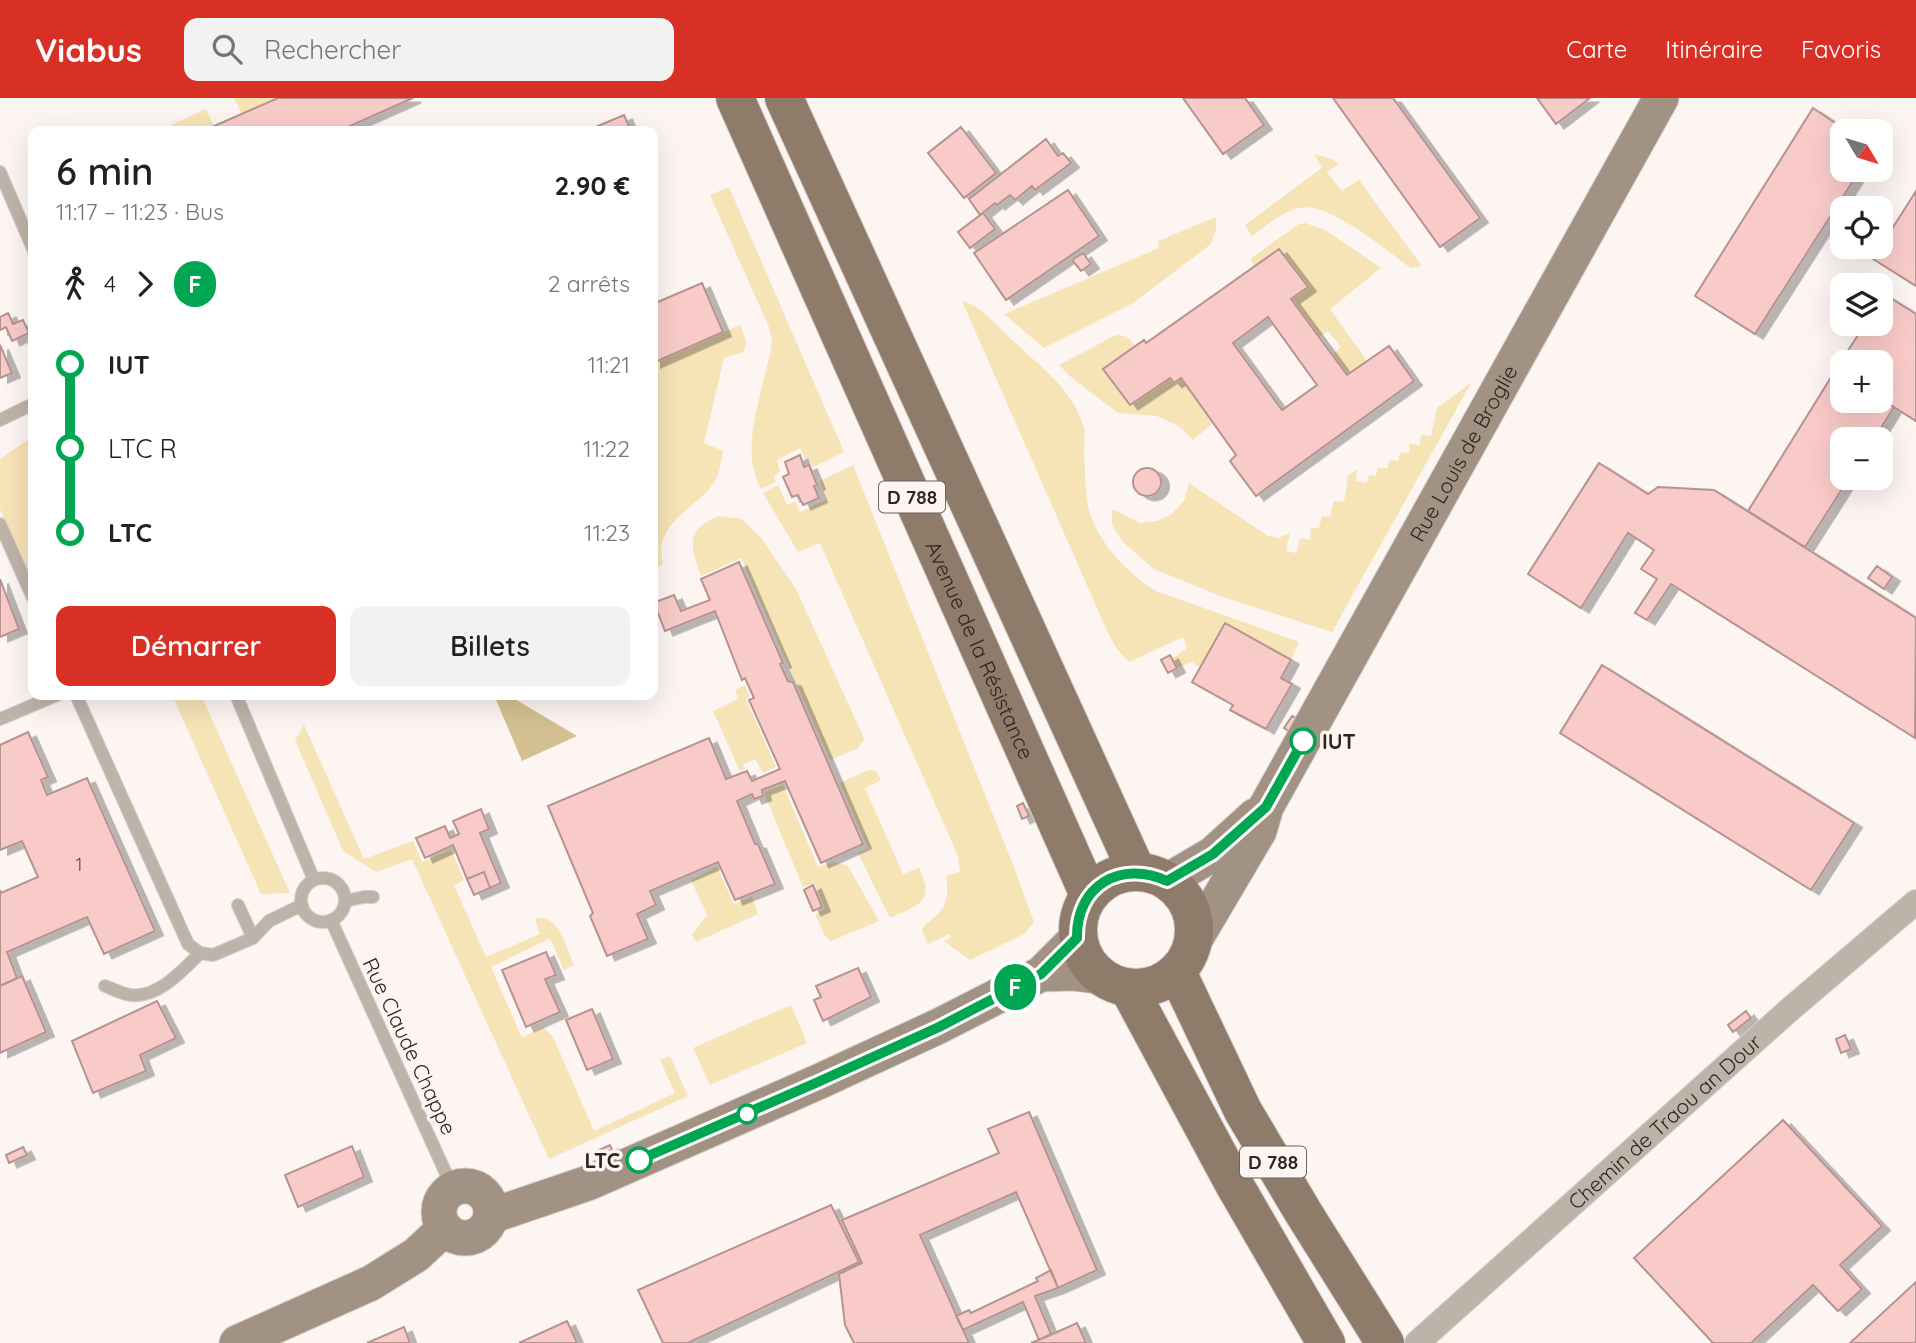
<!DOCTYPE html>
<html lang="fr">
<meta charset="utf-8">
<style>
:root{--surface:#fff;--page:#f2f2f2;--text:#202124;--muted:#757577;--accent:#d93025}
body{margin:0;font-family:Quicksand,sans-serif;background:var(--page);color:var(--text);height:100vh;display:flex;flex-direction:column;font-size:26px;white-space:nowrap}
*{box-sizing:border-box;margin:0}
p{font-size:23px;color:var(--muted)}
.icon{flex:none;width:38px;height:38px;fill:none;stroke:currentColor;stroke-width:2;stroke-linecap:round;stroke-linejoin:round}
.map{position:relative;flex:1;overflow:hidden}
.drawer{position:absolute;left:28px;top:28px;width:630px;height:574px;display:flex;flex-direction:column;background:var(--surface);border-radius:14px;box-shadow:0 7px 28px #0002}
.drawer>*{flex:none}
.badge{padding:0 14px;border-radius:23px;font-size:24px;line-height:46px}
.needle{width:46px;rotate:128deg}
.buttons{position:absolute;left:1830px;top:21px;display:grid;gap:14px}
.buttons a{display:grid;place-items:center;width:63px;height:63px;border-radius:14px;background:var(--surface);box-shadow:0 7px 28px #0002;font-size:35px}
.map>.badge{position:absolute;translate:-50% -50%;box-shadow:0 0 0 4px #fff}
.legs{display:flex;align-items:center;gap:10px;height:77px;padding:0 28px;font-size:23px}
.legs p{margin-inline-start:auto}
.summary{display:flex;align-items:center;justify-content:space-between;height:119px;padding:0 28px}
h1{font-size:38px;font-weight:600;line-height:52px}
.cta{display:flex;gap:14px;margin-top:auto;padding:14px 28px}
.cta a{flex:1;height:80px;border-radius:14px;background:var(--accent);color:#fff;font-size:28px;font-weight:600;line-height:80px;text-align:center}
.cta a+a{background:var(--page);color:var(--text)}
ul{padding:0 28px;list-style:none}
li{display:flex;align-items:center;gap:24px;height:84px;font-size:26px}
li i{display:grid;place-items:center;width:10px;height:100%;margin:0 9px;background:currentColor}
li i::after{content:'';width:18px;height:18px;margin:-9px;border:5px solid;border-radius:50%;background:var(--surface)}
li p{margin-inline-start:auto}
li:first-child i{background:linear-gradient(#0000 50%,currentColor 0)}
li:last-child i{background:linear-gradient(currentColor 50%,#0000 0)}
header{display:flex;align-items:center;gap:42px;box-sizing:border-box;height:98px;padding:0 35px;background:var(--accent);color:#fff}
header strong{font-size:33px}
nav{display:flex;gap:38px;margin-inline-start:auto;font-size:24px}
.search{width:490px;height:63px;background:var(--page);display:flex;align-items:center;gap:18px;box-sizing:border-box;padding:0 24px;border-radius:14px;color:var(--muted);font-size:26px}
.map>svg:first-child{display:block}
</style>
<header>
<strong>Viabus</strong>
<div class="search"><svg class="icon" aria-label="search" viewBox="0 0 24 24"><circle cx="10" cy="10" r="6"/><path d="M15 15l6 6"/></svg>Rechercher</div>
<nav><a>Carte</a><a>Itinéraire</a><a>Favoris</a></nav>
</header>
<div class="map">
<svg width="1916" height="1245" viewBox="0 0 1916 1245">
<defs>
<filter id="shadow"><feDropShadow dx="8" dy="4.5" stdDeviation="0" flood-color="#0004"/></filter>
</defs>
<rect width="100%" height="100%" fill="#fcf5f2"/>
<path fill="#f6e3b6" d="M234 0H276V1L242 16Z
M206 11 214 28 203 33H167L173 26Z
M1314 56 1332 61 1339 66 1327 74 1342 93 1359 82 1421 167 1420 169 1411 170C1385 152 1329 103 1299 110 1282 114 1266 128 1252 138L1245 127 1322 70Z
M729 89 844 354 813 369 809 360 805 361 800 350 777 362 780 374 774 378 776 384 761 391C737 348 766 289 772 243L769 229 710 97Z
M1216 119V131L1211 146 1133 205 1044 250 1004 216 1159 150 1158 143Z
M1305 125 1325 132 1381 170 1330 211 1367 263 1347 277 1332 257 1341 249 1328 233 1319 239 1291 201 1308 188 1279 151 1254 169 1251 160 1299 126Z
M962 203C981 207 998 229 1012 242 1038 266 1073 292 1083 327 1086 335 1084 345 1084 354 1085 370 1085 387 1087 402 1092 439 1126 475 1156 493L1299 544 1291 562 1225 525 1200 570 1192 564 1177 570 1172 561 1187 550 1183 539 1129 564 1117 551 1108 535Z
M740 227 746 243 744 254 724 260 704 345 723 353C721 366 719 380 710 390 690 413 652 429 663 466L653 473V265Z
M1116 237C1126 237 1130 240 1135 248L1103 271 1130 307 1170 280 1174 285 1181 280 1212 326 1193 342 1180 329 1157 318 1118 315 1072 280 1059 267Z
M1471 285 1332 534 1223 499 1154 471 1122 443 1112 427V411L1140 425 1157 423 1171 417 1184 403 1189 385 1268 438 1279 440 1290 435 1286 453 1296 455 1300 440 1310 442 1311 430H1319L1322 418 1330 419 1334 403 1344 404 1348 378 1357 371 1356 383 1367 385 1369 377 1376 378 1378 370H1388L1389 362 1398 363 1400 354 1409 355 1410 346 1420 347 1421 337 1431 338 1437 310Z
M33 338V492L0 411V361Z
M853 367 1012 764 1034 824 1024 836 970 862 944 843 951 840 950 836 928 846 922 832C925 825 928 825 934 820 948 809 949 794 946 778L960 774 958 758 820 445 798 454 763 395 778 387 787 407 795 403 800 414 826 402 820 383Z
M720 418 741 421 750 429 762 441 796 491 863 638 864 642 858 650 830 662 741 460 701 478C690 448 685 430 720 418Z
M745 587 750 599 746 601 776 669 763 675 755 661 743 666 745 671 740 673 713 613 738 601 735 592Z
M172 597H201L290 795 261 796Z
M304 627 364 761 413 743 422 764 451 752 464 782 454 787 486 859 540 836 535 821C558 813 567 851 574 867L564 872 550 840 491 869 522 940 543 929 553 939 594 1033 675 995 660 962 670 958 688 998 549 1061 412 761 376 774 343 753 295 642Z
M868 672H875L881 682 865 690 903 776 919 770C936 804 918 807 890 820L858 755 868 750 840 685Z
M783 687 818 769 834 764 848 768 879 823 831 843 825 838 815 816 825 810 814 785 803 789 766 700 765 694Z
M717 769 734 806 752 799 758 816 696 844 692 837 707 817 691 782Z
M791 907 807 945 710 987 693 950Z"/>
<path fill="#d4c091" d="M494 597H508L577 638 522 663Z"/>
<path fill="#f9cbc8" stroke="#b59391" stroke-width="2" fill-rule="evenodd" filter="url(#shadow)" d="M413 0 339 33H203L278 0Z
M1183 0H1245L1264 27 1223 56Z
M1333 0H1393L1480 120 1440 149Z
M1537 0H1590L1556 26Z
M1813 10 1847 33H1843V72H1860L1755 236 1695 198Z
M624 17 631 33H586Z
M961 29 996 75 964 100 928 55Z
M1046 41 1058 58 1063 55 1071 65 1035 92 1032 88 1015 102 1010 97 997 107 995 105 980 117 969 101Z
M1068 92 1099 138 1006 202 974 155Z
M1916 93V188L1873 161Z
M983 115 995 131 970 150 958 134Z
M1279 151 1308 189 1291 201 1347 277 1389 248 1414 283 1256 398 1230 363 1236 357 1181 280 1174 285 1170 280 1130 307 1103 271 1144 242 1146 245ZM1268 219 1317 287 1282 312 1233 245Z
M1083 155 1091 166 1081 173 1072 162Z
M702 185 723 234 653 265V206Z
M1884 196 1916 216V323L1881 301V264H1843V278L1835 273 1865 226H1881V200Z
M8 215 13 226 23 222 29 235 12 243 6 229 0 232V219Z
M0 247 12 275 0 280Z
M1835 273 1843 278V303L1881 301 1894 309 1874 341H1843V380H1849L1805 449 1748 413Z
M800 357 804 369 809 367 817 387 814 388 819 400 803 407 798 397 792 399 783 379 789 376 785 364Z
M1599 365 1648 396 1658 389 1714 392 1916 520 1915 640 1671 486 1647 522 1635 515 1657 481 1641 471 1654 452 1628 435 1581 510 1528 476Z
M1133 384a14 14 0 1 1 28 0a14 14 0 1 1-28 0Z
M739 464 783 565 780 566 788 583 793 584 863 746 821 765 785 683 762 692 763 698 754 701 752 696 737 703 755 746H758L775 786 735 802 718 764 650 793 656 807 637 816 648 841 607 858 590 818 593 815 548 708 709 640 726 681 747 673 752 683 780 671 749 602 754 600 745 580 742 582 715 513 665 533 658 515 653 517V505L674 497 681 513 710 502 701 481Z
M1877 468 1892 479 1884 491 1868 480Z
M0 481 19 531 0 539Z
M1225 525 1291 562 1281 580 1292 586 1266 631 1230 612 1233 607 1192 584Z
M1170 557 1177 570 1168 575 1161 562Z
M1602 567 1854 725 1811 792 1560 635Z
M1292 618 1298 621 1290 634 1284 630Z
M28 634 48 679 41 682 47 697 87 680 155 833 104 856 87 819 7 854 17 880 0 888V792L1 795 38 779 22 743 0 752V647Z
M1023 705 1029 718 1022 721 1017 708Z
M481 711 489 731 480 735 501 785 490 790 484 774 467 781 453 747 425 760 416 740 445 728 450 740 459 736 453 723Z
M484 774 490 790 474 797 467 781Z
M813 787 822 809 813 813 804 792Z
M546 854 556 877 545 881 560 914 526 929 502 872Z
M858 870 871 899 823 923 814 902 821 899 816 888Z
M22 878 46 934 0 955V888Z
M157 903 176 940 140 957 146 973 93 995 72 943Z
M592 911 613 961 587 972 566 922Z
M1746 913 1751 920 1733 934 1728 927Z
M1845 937 1851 951 1841 955 1836 941Z
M1029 1014 1097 1172 1058 1190 1016 1094 920 1137 969 1245H854L845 1227 839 1176 862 1165 842 1122 999 1055 988 1031Z
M1783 1022 1882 1128 1840 1167 1862 1191 1838 1213 1813 1187 1751 1245H1713L1634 1160Z
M610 1047 612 1052 601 1058 599 1052Z
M352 1048 364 1079 298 1109 285 1077Z
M23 1049 27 1057 9 1065 6 1057Z
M831 1107 859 1164 688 1245H663L638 1192Z
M1051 1172 1058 1190 1035 1198 1051 1236 1039 1242 1023 1204 963 1232 956 1218 969 1212 971 1215 1038 1183 1036 1180Z
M1916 1184V1245H1850Z
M567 1223 577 1245H519Z
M1077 1225 1086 1245H1031L1046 1239Z
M404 1229 410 1245H367Z"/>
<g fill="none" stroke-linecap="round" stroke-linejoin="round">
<defs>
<path id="lane" d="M0 74 33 151
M0 322 33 306
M0 426 33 500
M76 597 188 846 200 855 213 857 253 840 269 823 302 807
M236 597 314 782
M0 621 57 597
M301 802a22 22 0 1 1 44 0a22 22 0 1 1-44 0Z
M345 803 364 799H373
M238 807 253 840
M331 822 453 1091
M105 888C113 891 122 896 131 897 158 900 182 873 200 855"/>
<g id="street">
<path id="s1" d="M1417 1245 1787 914 1916 804"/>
</g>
<g id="secondary">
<path d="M1167 783 1213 756 1255 718"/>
<path id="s2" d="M1194 843 1259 733 1266 709 1661 0"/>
<path d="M1041 876 1073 875 1098 878"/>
<circle cx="465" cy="1114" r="26"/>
<path d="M491 1118 588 1085 818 984 939 928 1041 876 1077 840"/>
<path d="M237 1245 371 1185 416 1157 445 1130"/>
</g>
<g id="primary">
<path id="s3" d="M735 0 1089 797"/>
<path d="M784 0 1137 774"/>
<circle cx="1136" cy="832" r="58"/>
<path d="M1177 874 1243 1013 1303 1114 1385 1245"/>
<path d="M1129 891 1234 1086 1326 1245"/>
</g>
</defs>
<use href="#lane" stroke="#d7cfcc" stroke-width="14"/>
<use href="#street" stroke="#d7cfcc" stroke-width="26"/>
<use href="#secondary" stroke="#d7cfcc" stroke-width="37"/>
<use href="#primary" stroke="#d7cfcc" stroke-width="40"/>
<use href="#lane" stroke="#beb3a9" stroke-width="12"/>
<use href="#street" stroke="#beb3a9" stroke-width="24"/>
<use href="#secondary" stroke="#a29283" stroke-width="35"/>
<use href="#primary" stroke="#8e7b69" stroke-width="38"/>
</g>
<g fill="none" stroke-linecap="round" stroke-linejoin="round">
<defs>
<path id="line-1" d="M639 1062 818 984 939 929 1041 876 1077 840C1076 787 1121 762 1167 783L1213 756 1266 709 1303 643"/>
</defs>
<use href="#line-1" stroke="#fff" stroke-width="16"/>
<use href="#line-1" stroke="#00a651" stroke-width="10"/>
</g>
<g fill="#fff" stroke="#00a651" stroke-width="3.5">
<circle cx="1303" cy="643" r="12"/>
<circle cx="747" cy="1016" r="9"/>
<circle cx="639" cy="1062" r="12"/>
</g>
<g text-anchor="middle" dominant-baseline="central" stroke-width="7" stroke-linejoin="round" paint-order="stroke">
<g font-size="18" fill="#624e49">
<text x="79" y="766">1</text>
</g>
<g fill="#fcf5f2" stroke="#6d635e" stroke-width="2">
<rect x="879" y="383.5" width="66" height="31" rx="5"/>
<rect x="1240" y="1048.5" width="66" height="31" rx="5"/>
</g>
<g font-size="19" font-weight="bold" fill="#30241f">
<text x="912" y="399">D 788</text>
<text x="1273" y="1064">D 788</text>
</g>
<g font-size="21" fill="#30241f" stroke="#fcf5f2">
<text stroke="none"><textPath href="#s2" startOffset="558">Rue Louis de Broglie</textPath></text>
<text stroke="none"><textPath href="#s3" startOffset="604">Avenue de la Résistance</textPath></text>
<text transform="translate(410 948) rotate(65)">Rue Claude Chappe</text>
<text stroke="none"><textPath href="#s1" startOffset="332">Chemin de Traou an Dour</textPath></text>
</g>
<g font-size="21" font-weight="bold" fill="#30241f" stroke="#fcf5f2" text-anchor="start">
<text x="1322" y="643">IUT</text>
<text x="620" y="1062" text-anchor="end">LTC</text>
</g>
</g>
</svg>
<div class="buttons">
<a><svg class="needle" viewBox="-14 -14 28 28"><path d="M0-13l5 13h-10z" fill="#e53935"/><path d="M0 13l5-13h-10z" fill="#757577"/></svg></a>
<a><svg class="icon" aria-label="locate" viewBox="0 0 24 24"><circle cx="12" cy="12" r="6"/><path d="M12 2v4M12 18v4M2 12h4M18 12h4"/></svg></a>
<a><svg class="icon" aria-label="layers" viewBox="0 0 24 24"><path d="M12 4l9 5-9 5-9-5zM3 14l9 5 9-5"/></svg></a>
<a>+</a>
<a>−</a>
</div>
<b class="badge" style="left:1015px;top:889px;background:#00a651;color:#fff">F</b>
<section class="drawer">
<div class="summary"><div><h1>6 min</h1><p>11:17 – 11:23 · Bus</p></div><b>2.90 €</b></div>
<div class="legs"><svg class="icon" aria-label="walk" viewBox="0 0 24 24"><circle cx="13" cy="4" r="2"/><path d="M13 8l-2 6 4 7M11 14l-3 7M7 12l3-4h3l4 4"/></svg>4<svg class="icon" aria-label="forward" viewBox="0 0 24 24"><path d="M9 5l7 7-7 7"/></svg><b class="badge" style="background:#00a651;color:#fff">F</b><p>2 arrêts</p></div>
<ul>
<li><i style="color:#00a651"></i><b>IUT</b><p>11:21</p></li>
<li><i style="color:#00a651"></i><span>LTC R</span><p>11:22</p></li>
<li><i style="color:#00a651"></i><b>LTC</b><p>11:23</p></li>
</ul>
<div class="cta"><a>Démarrer</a><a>Billets</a></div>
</section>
</div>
